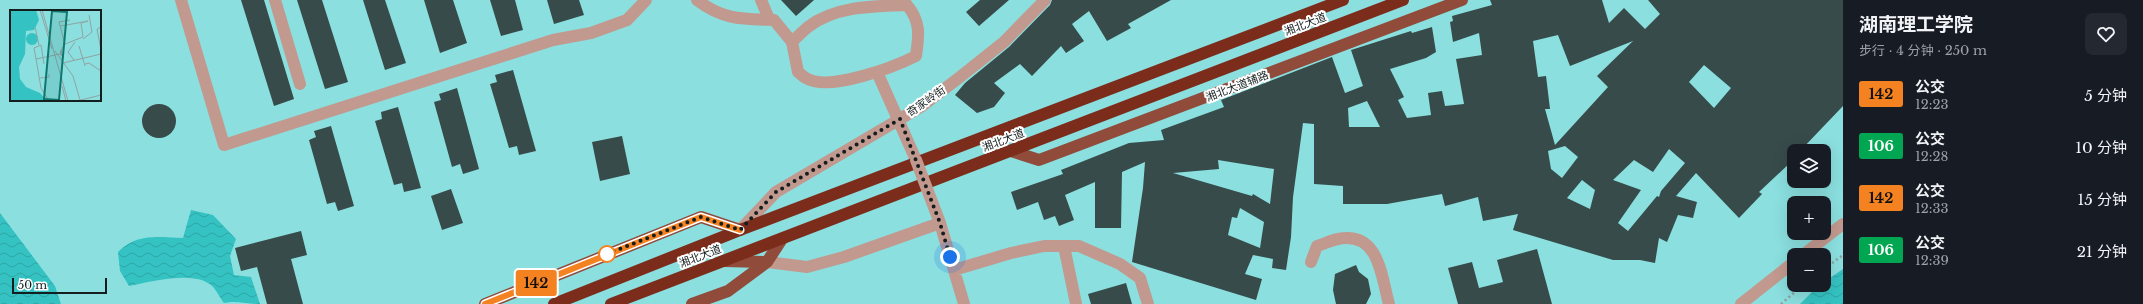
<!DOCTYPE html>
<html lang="zh">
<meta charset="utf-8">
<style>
:root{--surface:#171b24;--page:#242831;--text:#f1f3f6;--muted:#9ea1a6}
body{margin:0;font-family:"Libre Baskerville","Noto Sans SC",serif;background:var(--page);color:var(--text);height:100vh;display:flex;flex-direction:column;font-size:15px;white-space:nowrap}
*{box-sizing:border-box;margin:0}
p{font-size:13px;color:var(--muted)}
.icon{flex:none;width:22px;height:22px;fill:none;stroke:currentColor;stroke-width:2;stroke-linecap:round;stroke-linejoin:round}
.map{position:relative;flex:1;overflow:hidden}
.sheet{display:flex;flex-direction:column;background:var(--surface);width:300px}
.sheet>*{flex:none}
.badge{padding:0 8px;border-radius:3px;font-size:14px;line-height:26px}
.tools{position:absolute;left:1787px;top:144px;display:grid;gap:8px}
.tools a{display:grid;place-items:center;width:44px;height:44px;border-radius:8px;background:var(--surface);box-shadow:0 4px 16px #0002;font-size:20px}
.scale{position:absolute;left:12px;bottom:10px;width:95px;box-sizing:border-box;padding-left:4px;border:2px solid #151e1e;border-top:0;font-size:11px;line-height:14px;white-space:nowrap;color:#151e1e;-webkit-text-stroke:3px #fff;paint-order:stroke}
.you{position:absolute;width:20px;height:20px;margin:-10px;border:3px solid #fff;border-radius:50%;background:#1a73e8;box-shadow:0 0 0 6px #1a73e833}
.map>.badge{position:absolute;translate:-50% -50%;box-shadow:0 0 0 2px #fff}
.round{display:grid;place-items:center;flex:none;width:42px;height:42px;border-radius:8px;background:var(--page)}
.summary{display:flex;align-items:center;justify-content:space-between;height:68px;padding:0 16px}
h1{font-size:19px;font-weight:700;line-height:30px}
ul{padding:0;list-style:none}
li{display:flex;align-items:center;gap:12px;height:52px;padding:0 16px}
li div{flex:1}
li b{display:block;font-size:15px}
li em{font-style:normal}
li .badge{min-width:44px;font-weight:700;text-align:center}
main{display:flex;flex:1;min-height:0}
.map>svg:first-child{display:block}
</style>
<main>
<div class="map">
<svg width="1843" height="304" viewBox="0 0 1843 304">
<defs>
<pattern id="water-waves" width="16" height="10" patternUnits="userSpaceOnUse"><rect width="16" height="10" fill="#35c2c2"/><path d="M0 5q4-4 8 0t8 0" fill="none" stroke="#2ea6a6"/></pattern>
</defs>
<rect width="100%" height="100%" fill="#e4fcfb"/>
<path fill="#8bdfdf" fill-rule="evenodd" d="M0 0H1843V304H0ZM11 11H100V100H11ZM1794 151H1824V181H1794ZM1794 203H1824V233H1794ZM1794 255H1824V285H1794Z"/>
<path fill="url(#water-waves)" d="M191 210 213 215 236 239 230 256 234 275 251 277 260 304C246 304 236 300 224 303 220 298 216 289 211 285 193 270 149 282 129 286L120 271 118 252C136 233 159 237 183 238Z
M0 213 55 286 61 304H0Z
M1843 269V304H1800L1815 289 1824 285V282Z"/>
<path fill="#364b4a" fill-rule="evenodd" d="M241 0H264L294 99 274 106Z
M297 0H322L348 82 325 89Z
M363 0H385L406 63 385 70Z
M424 0H453L467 43 440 53Z
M490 0H515L523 30 501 36Z
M547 0H579L584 15 554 24Z
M781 0H814L796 16Z
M980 0H1009L979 26 966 12Z
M1052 0H1171L1128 24 1131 28 1107 41 1089 11 1072 24 1084 41 1066 53 1061 46 1032 76 1020 64 994 83 1005 93 994 107 977 113 955 95 965 83 1009 47 1050 5Z
M1490 0H1602L1609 23 1624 8 1645 29 1660 14 1648 0H1843V106L1800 151H1794L1792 161 1759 192 1762 194 1739 218 1696 173 1676 196 1697 202 1693 218 1678 215 1667 242 1659 238 1655 263 1640 260H1613L1513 230 1518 214 1483 221 1478 197 1445 206 1442 194 1387 204H1343V186L1314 184V124L1303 123 1293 197 1291 237 1286 270 1272 268 1273 259 1253 255 1245 274 1262 279 1256 300 1132 262 1143 188 1145 162 1122 172 1121 228H1095V182L1065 195 1074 220 1059 226 1055 216 1044 220 1038 202 1017 210 1011 192 1063 174 1061 170 1129 143 1164 140 1161 130 1224 107 1221 100 1332 57 1345 93 1363 86 1351 50 1411 31 1412 33 1432 27 1436 52 1426 58 1390 69 1404 97 1398 100 1407 118 1431 115 1428 93 1442 91 1445 106 1464 104 1456 59 1482 55 1479 33 1453 42 1450 22 1453 21 1452 16 1492 5ZM1558 35 1570 66 1633 41 1597 76 1608 87 1555 145 1545 109H1550L1546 76 1538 77 1533 41ZM1704 65 1731 88 1714 108 1689 82ZM1367 101 1380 127H1349L1348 108ZM1565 146 1578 157 1562 178 1551 169 1548 151ZM1669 149 1685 163 1661 191 1659 197 1657 196 1628 231 1618 223 1641 190 1613 180 1634 160 1653 172ZM1218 160 1274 169 1270 204 1253 194 1252 196 1173 173 1219 169ZM1582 180 1595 190 1590 209 1567 198ZM1240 208 1264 222 1260 248 1228 235 1232 217 1237 218Z
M513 70 536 151 519 155 517 146 509 148 490 84 497 82 495 75Z
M457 88 479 169 463 174 460 164 452 167 434 102 441 100 439 94Z
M142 121a17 17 0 1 1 34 0a17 17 0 1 1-34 0Z
M398 107 421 188 404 192 402 183 394 185 375 121 382 119 381 112Z
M331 126 354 206 338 211 335 202 327 204 309 140 316 137 314 131Z
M622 136 630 174 600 181 592 142Z
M451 189 463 223 442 230 431 196Z
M301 231 307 255 291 259 303 304H267L257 267 241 271 235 248Z
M1537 249 1552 304H1458L1448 268 1472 262 1479 288 1503 282 1497 260Z
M1356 265 1359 272 1368 279 1371 294 1366 304H1336L1333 290 1335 274Z
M1126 283 1132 304H1091L1088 294Z"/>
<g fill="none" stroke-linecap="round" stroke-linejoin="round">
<path stroke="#8c9e9d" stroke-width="2.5" stroke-dasharray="2 3" stroke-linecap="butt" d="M1824 269 1843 255
M1781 304 1803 285"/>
<path stroke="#c2998f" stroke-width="12" d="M181 0 224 145 553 40 591 33 627 20 646 0
M275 0 300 84
M697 0C723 20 743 19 774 20L792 42
M761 0 769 19
M907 5C921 22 919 35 916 56 894 67 831 91 808 79 804 78 801 74 798 72L792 42C797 37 802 32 808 27 835 6 874 6 907 5Z
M877 72 916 160
M740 230 776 192 922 106 960 77 1004 42 1045 0
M1064 246 1076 304
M1803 255 1843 224
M767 262 807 267 844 257 940 223 964 304
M1311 262 1317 246C1324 244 1331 240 1338 239 1379 231 1381 275 1389 304
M954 270 1011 253 1044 246H1079L1120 264 1140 278 1148 304
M1741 304 1794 262"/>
<path stroke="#904b3b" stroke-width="12" d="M1011 151 1039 160 1462 0
M724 261 767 262
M485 304 701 217 740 230
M692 304 728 291 767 262 782 239"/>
<path stroke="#7c2c1b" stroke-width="12" d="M554 304 740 230 1343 0
M611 304 1403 0"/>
<path stroke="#c2998f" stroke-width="12" d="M916 160 940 223"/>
</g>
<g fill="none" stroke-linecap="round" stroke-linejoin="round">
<defs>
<path id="line" d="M485 304 701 217 740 230"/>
</defs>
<use href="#line" stroke="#fff" stroke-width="9"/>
<use href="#line" stroke="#f58220" stroke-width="6"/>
<path stroke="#151e1e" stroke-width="4" stroke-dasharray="0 7.2" d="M607 254 701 217 740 230 776 192 900 119 940 223 950 257"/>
</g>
<circle fill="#fff" stroke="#f58220" stroke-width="2" cx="607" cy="254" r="8"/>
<g text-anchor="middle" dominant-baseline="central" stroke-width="4" stroke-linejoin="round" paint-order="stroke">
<g font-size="11" fill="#151e1e" stroke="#fff">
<text transform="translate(1305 24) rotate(-21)">湘北大道</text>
<text transform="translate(1237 86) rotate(-21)">湘北大道辅路</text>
<text transform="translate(926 101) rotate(-35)">奇家岭街</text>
<text transform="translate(1003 140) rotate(-21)">湘北大道</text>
<text transform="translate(700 256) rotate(-21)">湘北大道</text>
</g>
</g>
<g transform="translate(10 10)">
<rect width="91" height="91" fill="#e4fcfb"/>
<path d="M0 0H91V91H0Z" fill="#8bdfdf"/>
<path d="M0 0H26L29 10 24 20 16 21 15 44 9 57 10 69 16 77 30 83 37 91H0ZM16 29a6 6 0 1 1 12 0a6 6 0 1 1-12 0Z" fill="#35c2c2"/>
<path fill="none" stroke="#91a3a3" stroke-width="1" d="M30 0 42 39M32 0 58 91M25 17 29 35M91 17 87 19 91 40M73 29 82 22 79 5M55 34 49 12 60 10M69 36 75 56M51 40 55 34 73 27 71 13 78 11 51 16M45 41 63 66 70 90M26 49 24 38 31 35 34 54M64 50 58 42 65 32M53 53 91 44M75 54 79 53 91 61M30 68 39 67V64M52 76 56 91M39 91 31 78 26 49 50 44 52 46 51 40 50 44M67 91 91 85"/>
<path fill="#0f766e" fill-opacity="0.15" stroke="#0f766e" stroke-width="2" d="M42 1 57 2 49 90 34 89Z"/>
<rect width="91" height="91" fill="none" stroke="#151e1e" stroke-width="2"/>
</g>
</svg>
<div class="tools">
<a><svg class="icon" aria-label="layers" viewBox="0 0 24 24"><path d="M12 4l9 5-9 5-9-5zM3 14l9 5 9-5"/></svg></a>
<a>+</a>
<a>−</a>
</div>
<div class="scale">50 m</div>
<div class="you" style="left:950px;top:257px"></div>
<b class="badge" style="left:536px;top:283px;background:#f58220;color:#111">142</b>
</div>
<section class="sheet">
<div class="summary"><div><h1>湖南理工学院</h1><p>步行 · 4 分钟 · 250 m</p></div><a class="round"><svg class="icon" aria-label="heart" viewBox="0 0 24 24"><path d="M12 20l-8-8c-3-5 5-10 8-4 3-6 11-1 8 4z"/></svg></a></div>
<ul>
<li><span class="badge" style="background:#f58220;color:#111">142</span><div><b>公交</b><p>12:23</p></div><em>5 分钟</em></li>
<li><span class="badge" style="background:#00a651;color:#fff">106</span><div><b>公交</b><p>12:28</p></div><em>10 分钟</em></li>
<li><span class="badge" style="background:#f58220;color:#111">142</span><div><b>公交</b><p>12:33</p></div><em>15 分钟</em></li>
<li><span class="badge" style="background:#00a651;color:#fff">106</span><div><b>公交</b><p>12:39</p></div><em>21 分钟</em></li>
</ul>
</section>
</main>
